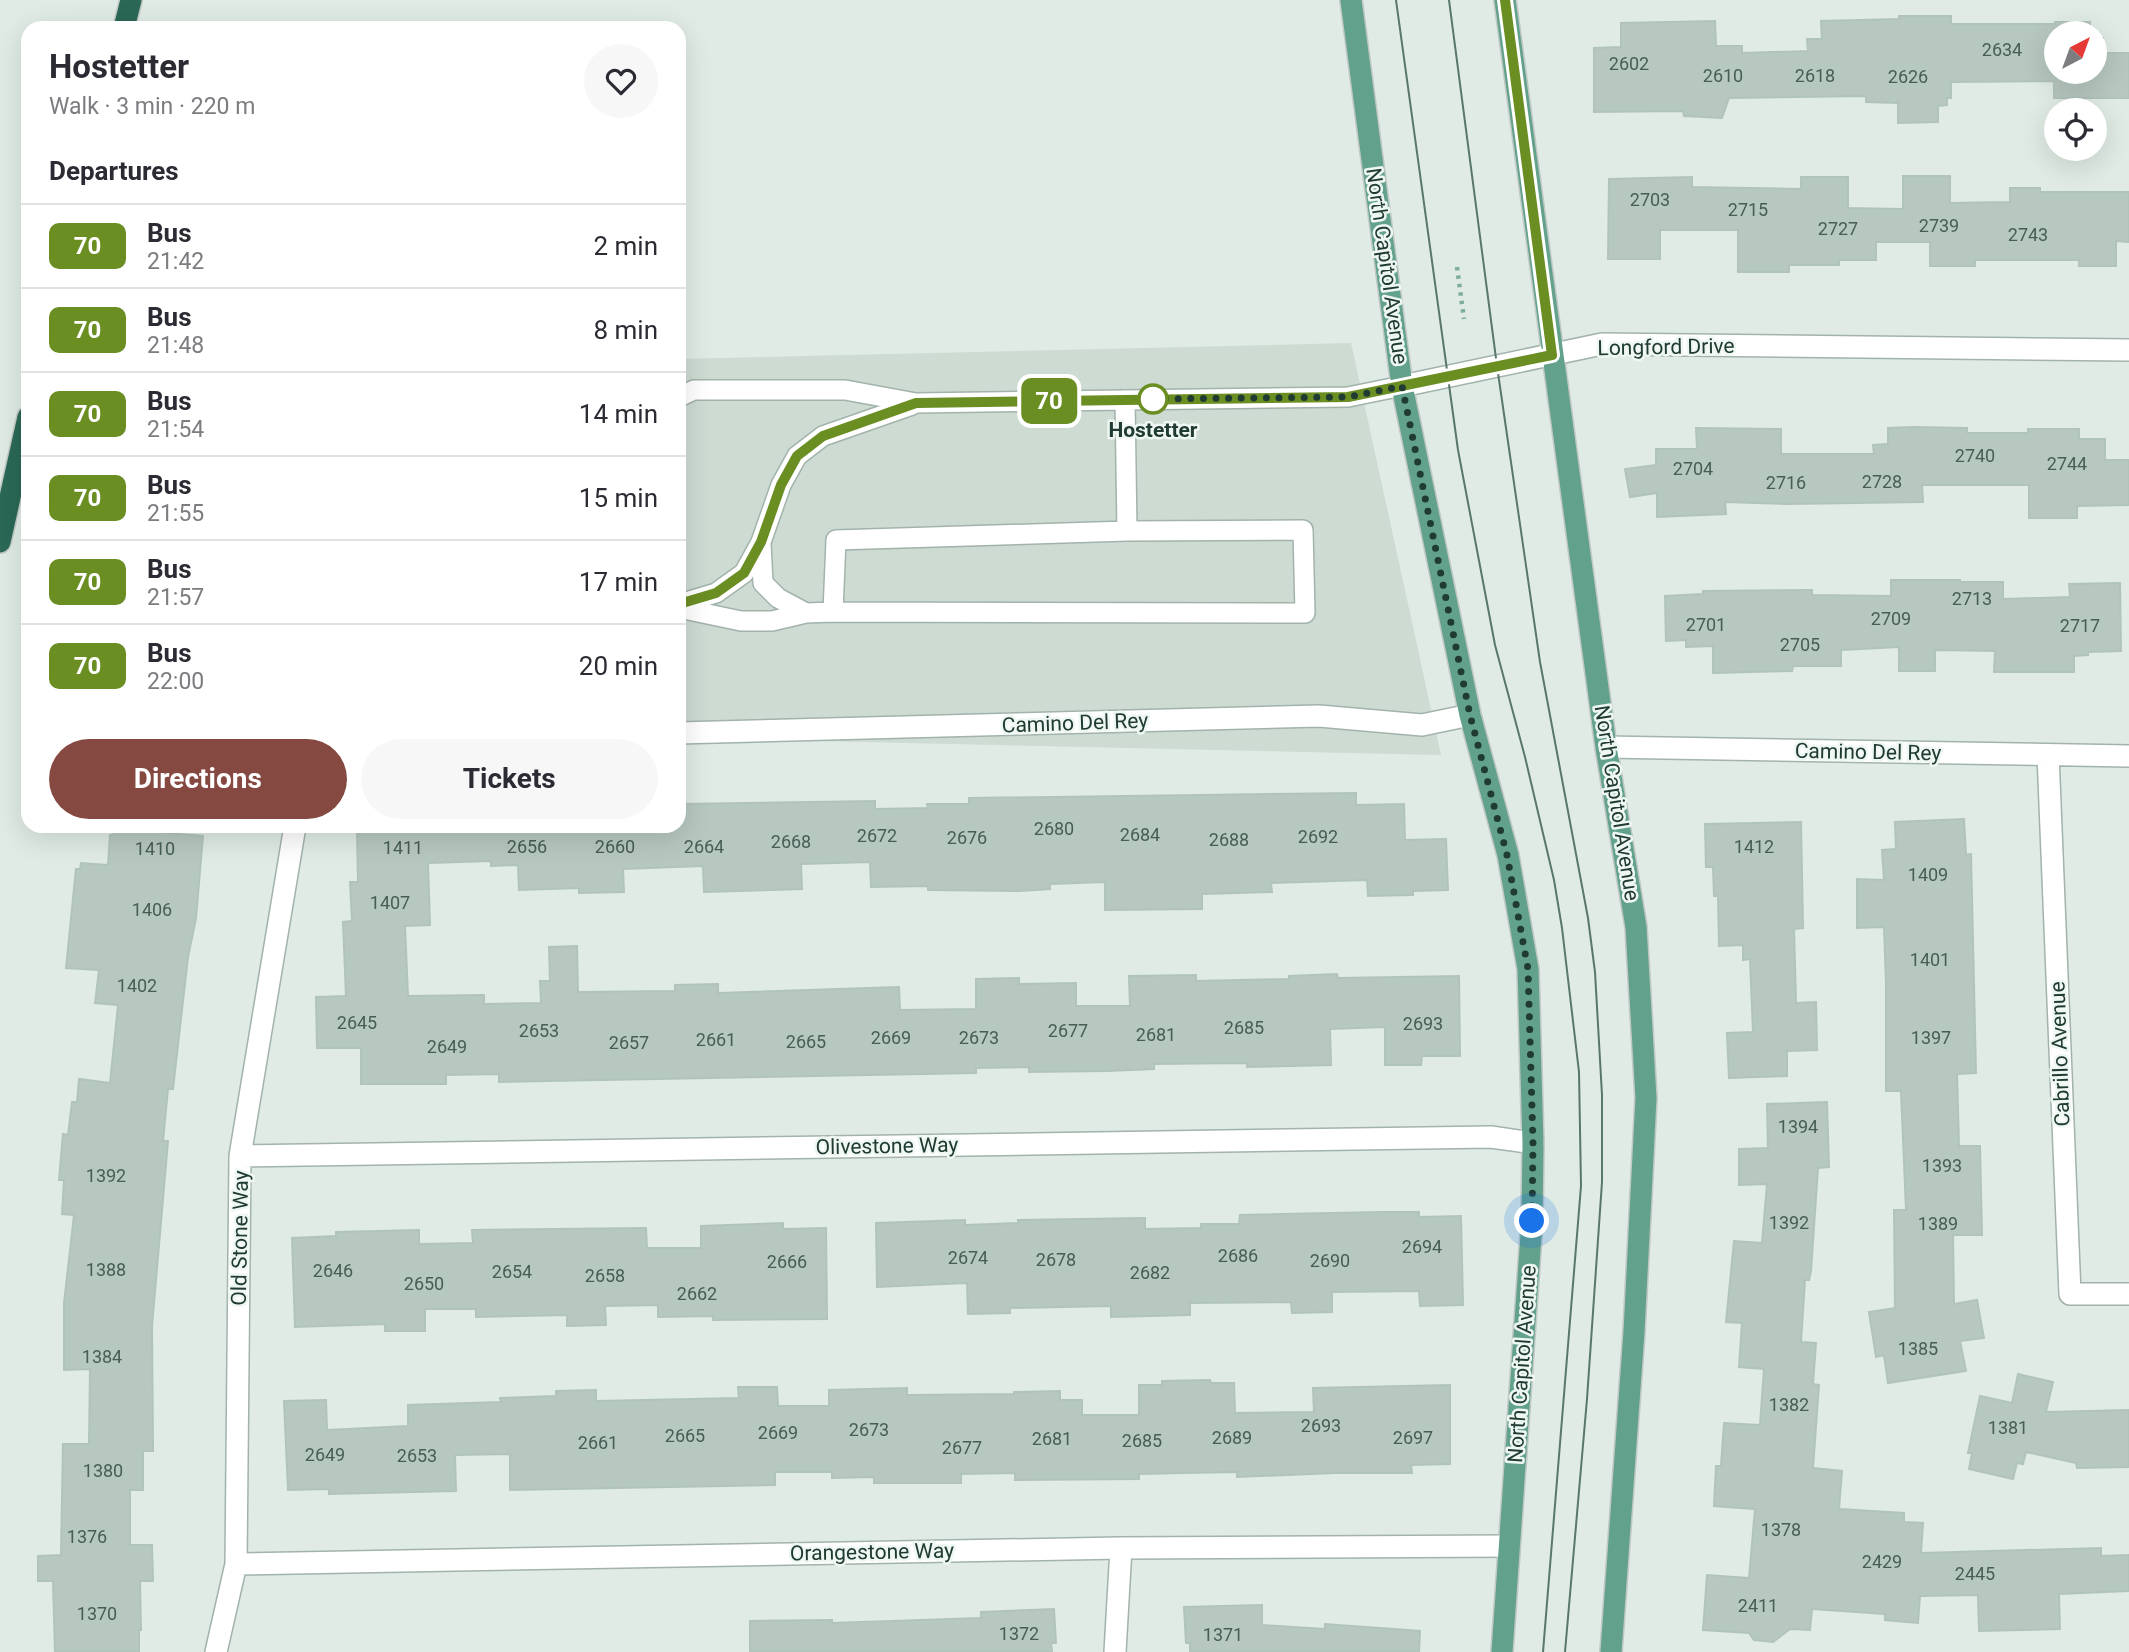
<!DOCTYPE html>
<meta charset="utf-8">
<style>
:root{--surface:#fff;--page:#f7f7f7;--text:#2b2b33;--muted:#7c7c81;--line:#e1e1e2;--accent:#864941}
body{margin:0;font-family:Roboto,sans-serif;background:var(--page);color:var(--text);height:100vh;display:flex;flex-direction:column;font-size:26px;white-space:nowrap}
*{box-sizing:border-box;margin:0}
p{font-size:23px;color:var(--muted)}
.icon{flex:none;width:38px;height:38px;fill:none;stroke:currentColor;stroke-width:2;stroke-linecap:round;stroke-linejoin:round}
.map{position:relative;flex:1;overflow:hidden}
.drawer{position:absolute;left:21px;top:21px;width:665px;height:812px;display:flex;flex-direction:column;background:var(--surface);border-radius:21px;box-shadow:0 7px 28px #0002}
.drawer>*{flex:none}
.badge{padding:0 14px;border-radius:10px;font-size:24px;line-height:46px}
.needle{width:46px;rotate:41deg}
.fabs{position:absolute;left:2044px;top:21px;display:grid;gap:14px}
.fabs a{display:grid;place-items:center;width:63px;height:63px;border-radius:50%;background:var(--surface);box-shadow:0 7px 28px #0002;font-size:35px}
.you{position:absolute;width:35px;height:35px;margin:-18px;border:5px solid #fff;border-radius:50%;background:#1a73e8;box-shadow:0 0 0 10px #1a73e833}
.map>.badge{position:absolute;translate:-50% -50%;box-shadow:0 0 0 4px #fff}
h2{padding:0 28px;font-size:26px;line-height:63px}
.round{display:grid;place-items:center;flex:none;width:74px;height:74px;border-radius:37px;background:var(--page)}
.overview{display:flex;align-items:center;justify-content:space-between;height:119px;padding:0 28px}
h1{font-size:33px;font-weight:700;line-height:52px}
.button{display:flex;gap:14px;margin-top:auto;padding:14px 28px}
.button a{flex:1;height:80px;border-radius:42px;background:var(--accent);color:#fff;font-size:28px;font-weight:700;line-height:80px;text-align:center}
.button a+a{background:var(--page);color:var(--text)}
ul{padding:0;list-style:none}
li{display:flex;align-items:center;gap:21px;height:84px;padding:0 28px;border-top:2px solid var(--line)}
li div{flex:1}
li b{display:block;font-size:26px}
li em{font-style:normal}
li .badge{min-width:77px;font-weight:700;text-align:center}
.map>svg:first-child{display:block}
</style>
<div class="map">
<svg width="2129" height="1652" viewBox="0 0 2129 1652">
<rect width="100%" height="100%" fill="#dfebe4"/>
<path fill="#cddbd3" d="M1351 343 1441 755 679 738V359Z"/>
<path fill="#b7c8c0" stroke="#b1c4bb" stroke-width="2" d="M1899 16H1951V24H2055V22H2090V33H2056V72H2095V38H2103V53H2129V98H2054V81L1951 82V98H1947V105L1938 106V122L1898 123V103L1866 102V96L1729 98 1722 118 1684 116 1683 111 1594 112V48L1621 47V23L1715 21 1716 46H1742V53L1808 51 1807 39H1822L1821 21 1899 19Z
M1903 176H1950V203L2010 202V188H2040V192H2129V242L2116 241V266H2079V260H1975V266H1930V242H1876V260H1839V265H1789V272H1738V230H1660V259H1608L1609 179 1692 177V187L1801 189V177H1848V208L1903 209Z
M1913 427 1967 428V433H2028V429H2079V439H2105V460H2129V505L2077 506V518H2029V485H1922L1923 502 1788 504 1725 502 1726 514 1657 517V493L1630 497 1625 469 1656 465V449H1697L1696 428 1781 429V454H1874L1873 445 1888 444V428Z
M1891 580H1960V582H2003V599L2070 597 2069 584 2120 583 2121 651 2088 652V655L2074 656V672H1994L1995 651 1935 650V671H1899V647L1841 650V666H1793L1792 671 1713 673V646L1686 647V640L1666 641 1665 596 1703 594V591L1812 590V595L1891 596Z
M1356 793V805L1404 804 1405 840 1446 839 1448 890 1413 891V895L1368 896 1367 880 1271 883 1272 892 1202 894V909L1105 910V882L1050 884V889L1019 891 928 890V886L871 887 870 862 801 864 802 889 704 892 703 866 623 869 624 892 579 893V888L519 890 518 865 491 866V861L428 863 430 925 405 926 408 996 484 995V1004L541 1003 540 981H550L549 947 577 946 578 992 675 991V985L718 984V993L899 987 900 1010 976 1009V979L1019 978V984L1076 983V1006H1130L1129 976 1196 975V981L1289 979V976L1337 974 1338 978 1459 976 1460 1056H1422L1421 1065H1385V1027L1330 1029 1331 1065 1247 1067V1063L1154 1064V1069L1107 1071 1029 1072V1067L976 1068V1073L499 1082V1074L446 1075V1084H361V1048H317L316 997 346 996 343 922 352 921 350 882H358L357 831 395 830V826H679V804L875 801V809L928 808 927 804H969V798Z
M1964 819 1966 855 1971 854 1976 1073 1957 1074 1959 1146H1980L1982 1235H1953L1954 1304 1977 1300 1984 1338 1960 1341 1966 1371 1888 1383 1884 1355 1876 1357 1869 1312 1895 1308 1894 1210H1906L1901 1091H1886V984L1884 927 1857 928V879L1884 880 1882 850 1896 849 1895 822Z
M1801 822 1803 928 1794 929 1796 1003 1816 1002 1817 1050 1787 1051V1076L1729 1078 1727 1033 1753 1032 1750 959 1743 960V945L1719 946 1718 896H1714L1713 867H1706L1705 824Z
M114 826H167V833L203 836 196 918 188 957 173 1089H168L163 1141H168L152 1326 153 1451H143V1490H130V1545H152L153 1581H140L141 1630H139V1652H55L53 1581H38V1556L61 1555 63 1444H89L90 1369 64 1370V1303L74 1215 62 1214 64 1180H59L63 1134 68 1135 72 1102H77L79 1079 110 1083 118 1005 95 1003 99 970 66 968 76 869H80L81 863 108 865 110 835H113Z
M1827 1102 1829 1167 1818 1168 1811 1271 1809 1280H1805L1801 1342 1816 1343 1813 1384 1819 1385 1813 1468 1842 1471 1839 1509 1904 1513V1522L1923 1523 1921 1553 2101 1548V1556L2129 1555V1591L2059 1594 2060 1629 1979 1631 1978 1595 1920 1596 1918 1623 1885 1620V1614L1812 1609 1810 1630 1790 1629 1773 1642 1754 1640 1749 1633 1703 1630 1707 1575 1749 1578 1755 1509 1714 1506 1716 1466H1721L1724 1423 1760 1425 1764 1369 1739 1367 1742 1323 1726 1322 1734 1241 1762 1243 1767 1184 1739 1185V1149L1768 1148 1767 1104Z
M1381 1212H1419V1217L1461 1216 1463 1305 1420 1306 1419 1291 1332 1292V1312L1292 1313 1291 1302 1190 1303V1315L1111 1317V1306L1010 1308V1313L968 1314 967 1283 877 1287 876 1223 965 1220V1225L1018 1223V1220L1145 1218V1229L1201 1228V1224H1239L1240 1215Z
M783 1223V1229L826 1228 827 1319 713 1320V1316L658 1317V1305L605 1306 606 1325 567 1326V1315L476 1317V1309H425V1331H385V1324L295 1327 292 1238 336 1236V1232L419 1230V1244L473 1243 472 1230 646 1228 647 1248H701V1226Z
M2018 1374 2053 1382 2046 1412 2129 1410V1467L2077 1468 2076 1463 2026 1452 2023 1464 2017 1463 2013 1479 1969 1469 1972 1453H1968L1980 1396 2012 1403Z
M1210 1380 1211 1383H1234L1235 1413 1314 1412 1313 1388 1450 1385V1464L1411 1465 1412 1473H1335L1237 1477V1472L1182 1473 1139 1474V1479L1015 1480V1473L961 1474V1483H874V1477L832 1478V1472H775V1485L510 1490V1454L455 1455 456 1491 329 1494V1489L288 1490 284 1401 326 1400 327 1430 408 1426V1405L501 1402 500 1398 556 1396V1391L596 1390V1401L739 1398 738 1387H777L778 1406H829V1390L907 1388V1395L1014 1394V1392L1060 1391V1400H1082V1415H1139V1385H1162V1381Z
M1262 1605V1625L1325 1629V1624L1420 1631 1419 1652H1190V1643H1186L1184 1607Z
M1054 1609 1056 1643H1051L1052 1652H750V1621L832 1620V1623L981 1618V1612Z"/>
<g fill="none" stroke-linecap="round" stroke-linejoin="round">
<defs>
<path id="service" d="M679 397 694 390H845L916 403 1348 397 1402 386
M1125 400 1127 531
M761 543 763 583 778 598 806 613
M679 604 716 593 744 573 761 542 781 485 797 456 823 436 912 405
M679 608 741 621H772L806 613 833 612 1305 613 1303 530 1127 531 836 540 833 612"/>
<path id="minor" d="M1402 386 1602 344 2129 350
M679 733 1319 716 1422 725 1470 715
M1606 747 2129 756
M2048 755 2070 1294H2129
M240 1156 1491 1137 1533 1143
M236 1564 1121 1548 1509 1546
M216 1652 236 1564 240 1156 295 826
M1115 1652 1121 1548"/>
<path id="primary" d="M1351 0 1402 386 1470 715 1508 855 1528 969 1533 1143 1532 1221 1502 1652
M1505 0 1606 747 1636 927 1646 1098 1634 1332 1611 1652"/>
<path id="motorway" d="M124 28 131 0
M0 542 28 417"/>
</defs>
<use href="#service" stroke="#a2b3ab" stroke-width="22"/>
<use href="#minor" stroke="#a2b3ab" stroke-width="24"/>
<use href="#primary" stroke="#c1c8c5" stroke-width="24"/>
<use href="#motorway" stroke="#c1c8c5" stroke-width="24"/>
<path stroke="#7faf9c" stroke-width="4.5" stroke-dasharray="3.5 5" stroke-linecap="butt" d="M1457 267 1464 319"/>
<use href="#service" stroke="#fff" stroke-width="19"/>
<use href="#minor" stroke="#fff" stroke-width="21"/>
<use href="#primary" stroke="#62a18c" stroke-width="21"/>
<use href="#motorway" stroke="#2b6856" stroke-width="21"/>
<path stroke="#5a776d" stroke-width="2" d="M1396 0 1458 450 1495 645 1525 757 1554 880 1562 928 1579 1072 1581 1186 1543 1652
M1449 0 1497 366 1540 662 1588 918 1595 972 1602 1095V1182L1587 1399 1565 1652"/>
</g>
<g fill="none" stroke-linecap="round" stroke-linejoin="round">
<defs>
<path id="line" d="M679 604 716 593 744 573 761 542 781 485 797 456 823 436 916 403 1348 397 1552 355 1505 0"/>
</defs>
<use href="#line" stroke="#fff" stroke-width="16"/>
<use href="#line" stroke="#6b8e23" stroke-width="10"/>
<path stroke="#203b31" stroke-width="7" stroke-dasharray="0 12.6" d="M1153 399 1348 397 1402 386 1470 715 1507 855 1528 969 1533 1143 1532 1221"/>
</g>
<circle fill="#fff" stroke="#6b8e23" stroke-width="3.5" cx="1153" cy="399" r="14"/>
<g text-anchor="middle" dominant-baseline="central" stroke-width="5" stroke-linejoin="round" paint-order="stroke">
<g font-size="18" fill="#465e55">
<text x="2002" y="49">2634</text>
<text x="1629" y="63">2602</text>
<text x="1723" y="75">2610</text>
<text x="1815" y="75">2618</text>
<text x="1908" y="76">2626</text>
<text x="1650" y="199">2703</text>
<text x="1748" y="209">2715</text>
<text x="1939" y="225">2739</text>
<text x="1838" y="228">2727</text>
<text x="2028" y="234">2743</text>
<text x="1975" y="455">2740</text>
<text x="2067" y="463">2744</text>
<text x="1693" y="468">2704</text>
<text x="1882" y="481">2728</text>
<text x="1786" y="482">2716</text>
<text x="1972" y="598">2713</text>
<text x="1891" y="618">2709</text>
<text x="1706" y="624">2701</text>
<text x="2080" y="625">2717</text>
<text x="1800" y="644">2705</text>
<text x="1054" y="828">2680</text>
<text x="1140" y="834">2684</text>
<text x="877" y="835">2672</text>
<text x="1318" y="836">2692</text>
<text x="967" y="837">2676</text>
<text x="1229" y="839">2688</text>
<text x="791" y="841">2668</text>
<text x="527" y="846">2656</text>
<text x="615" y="846">2660</text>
<text x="704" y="846">2664</text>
<text x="1754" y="846">1412</text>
<text x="403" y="847">1411</text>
<text x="155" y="848">1410</text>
<text x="1928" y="874">1409</text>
<text x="390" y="902">1407</text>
<text x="152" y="909">1406</text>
<text x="1930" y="959">1401</text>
<text x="137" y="985">1402</text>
<text x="357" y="1022">2645</text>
<text x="1423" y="1023">2693</text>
<text x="1244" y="1027">2685</text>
<text x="539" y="1030">2653</text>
<text x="1068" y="1030">2677</text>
<text x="1156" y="1034">2681</text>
<text x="891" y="1037">2669</text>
<text x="979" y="1037">2673</text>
<text x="1931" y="1037">1397</text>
<text x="716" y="1039">2661</text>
<text x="806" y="1041">2665</text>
<text x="629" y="1042">2657</text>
<text x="447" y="1046">2649</text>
<text x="1798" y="1126">1394</text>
<text x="1942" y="1165">1393</text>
<text x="106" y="1175">1392</text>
<text x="1789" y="1222">1392</text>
<text x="1938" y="1223">1389</text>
<text x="1422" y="1246">2694</text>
<text x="1238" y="1255">2686</text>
<text x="968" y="1257">2674</text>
<text x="1056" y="1259">2678</text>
<text x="1330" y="1260">2690</text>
<text x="787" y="1261">2666</text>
<text x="106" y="1269">1388</text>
<text x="333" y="1270">2646</text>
<text x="512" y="1271">2654</text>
<text x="1150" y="1272">2682</text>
<text x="605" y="1275">2658</text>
<text x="424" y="1283">2650</text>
<text x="697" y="1293">2662</text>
<text x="1918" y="1348">1385</text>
<text x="102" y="1356">1384</text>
<text x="1789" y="1404">1382</text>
<text x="1321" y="1425">2693</text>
<text x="2008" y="1427">1381</text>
<text x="869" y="1429">2673</text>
<text x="778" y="1432">2669</text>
<text x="685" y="1435">2665</text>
<text x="1232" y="1437">2689</text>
<text x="1413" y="1437">2697</text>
<text x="1052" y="1438">2681</text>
<text x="1142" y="1440">2685</text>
<text x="598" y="1442">2661</text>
<text x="962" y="1447">2677</text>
<text x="325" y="1454">2649</text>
<text x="417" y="1455">2653</text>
<text x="103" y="1470">1380</text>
<text x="1781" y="1529">1378</text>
<text x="87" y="1536">1376</text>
<text x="1882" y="1561">2429</text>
<text x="1975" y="1573">2445</text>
<text x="1758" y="1605">2411</text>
<text x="97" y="1613">1370</text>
<text x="1019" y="1633">1372</text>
<text x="1223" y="1634">1371</text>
</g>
<g font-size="21" fill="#203b31" stroke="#eff7f3">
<text transform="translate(1387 266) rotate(82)">North Capitol Avenue</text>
<text transform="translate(1666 347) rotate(-1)">Longford Drive</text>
<text transform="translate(1075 723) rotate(-2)">Camino Del Rey</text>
<text transform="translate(1868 752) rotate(1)">Camino Del Rey</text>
<text transform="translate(1617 803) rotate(81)">North Capitol Avenue</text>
<text transform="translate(2060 1054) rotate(-92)">Cabrillo Avenue</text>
<text transform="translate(887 1146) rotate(-1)">Olivestone Way</text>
<text transform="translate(240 1238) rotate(-89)">Old Stone Way</text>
<text transform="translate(1522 1364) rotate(-86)">North Capitol Avenue</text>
<text transform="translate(872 1552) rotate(-1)">Orangestone Way</text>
</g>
<g font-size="21" font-weight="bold" fill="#203b31" stroke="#eff7f3">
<text x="1153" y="430">Hostetter</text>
</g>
</g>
</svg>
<div class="fabs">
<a><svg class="needle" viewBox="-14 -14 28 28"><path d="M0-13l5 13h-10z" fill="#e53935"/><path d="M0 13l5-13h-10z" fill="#7c7c81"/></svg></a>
<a><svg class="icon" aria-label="locate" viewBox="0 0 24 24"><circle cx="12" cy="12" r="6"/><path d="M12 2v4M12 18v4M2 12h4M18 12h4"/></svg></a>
</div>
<div class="you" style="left:1532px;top:1221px"></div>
<b class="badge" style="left:1049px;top:401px;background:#6b8e23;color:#fff">70</b>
<section class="drawer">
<div class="overview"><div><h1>Hostetter</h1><p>Walk · 3 min · 220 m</p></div><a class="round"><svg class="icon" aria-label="heart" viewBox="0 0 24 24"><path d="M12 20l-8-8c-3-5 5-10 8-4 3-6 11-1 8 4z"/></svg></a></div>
<h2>Departures</h2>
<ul>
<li><span class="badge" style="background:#6b8e23;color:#fff">70</span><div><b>Bus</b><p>21:42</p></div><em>2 min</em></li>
<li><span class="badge" style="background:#6b8e23;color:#fff">70</span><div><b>Bus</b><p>21:48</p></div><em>8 min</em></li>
<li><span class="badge" style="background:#6b8e23;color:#fff">70</span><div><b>Bus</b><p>21:54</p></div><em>14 min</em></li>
<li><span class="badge" style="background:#6b8e23;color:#fff">70</span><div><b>Bus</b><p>21:55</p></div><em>15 min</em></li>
<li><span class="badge" style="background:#6b8e23;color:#fff">70</span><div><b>Bus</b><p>21:57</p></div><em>17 min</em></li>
<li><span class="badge" style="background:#6b8e23;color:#fff">70</span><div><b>Bus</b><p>22:00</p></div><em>20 min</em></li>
</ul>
<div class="button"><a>Directions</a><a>Tickets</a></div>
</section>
</div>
